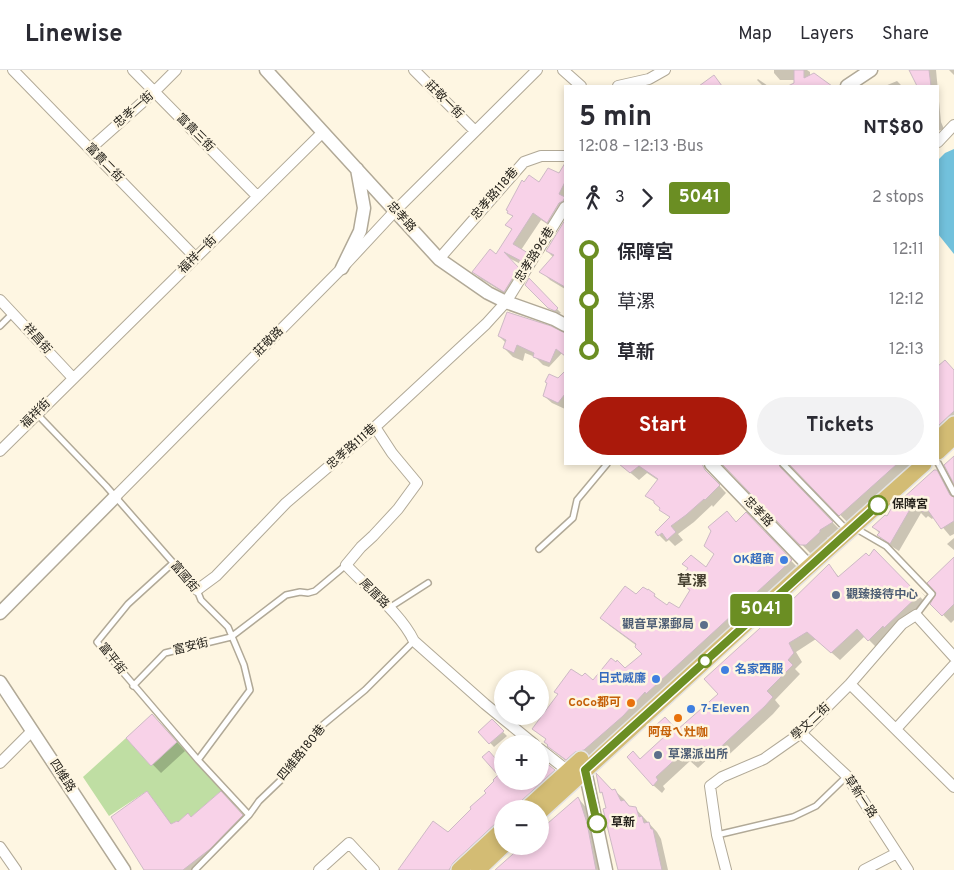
<!DOCTYPE html>
<meta charset="utf-8">
<style>
:root{--surface:#fff;--page:#f2f2f3;--text:#2b2b33;--muted:#7c7c81;--line:#e1e1e2;--accent:#aa190b}
body{margin:0;font-family:Overpass,"Noto Sans TC",sans-serif;background:var(--page);color:var(--text);height:100vh;display:flex;flex-direction:column;font-size:19px;white-space:nowrap}
*{box-sizing:border-box;margin:0}
p{font-size:16px;color:var(--muted)}
.icon{flex:none;width:28px;height:28px;fill:none;stroke:currentColor;stroke-width:2;stroke-linecap:round;stroke-linejoin:round}
.map{position:relative;flex:1;overflow:hidden}
.sheet{position:absolute;left:564px;top:15px;width:375px;height:380px;display:flex;flex-direction:column;background:var(--surface);border-radius:0px;box-shadow:0 2px 8px #0003}
.sheet>*{flex:none}
.badge{padding:0 10px;border-radius:4px;font-size:18px;line-height:32px}
.controls{position:absolute;left:494px;top:600px;display:grid;gap:10px}
.controls a{display:grid;place-items:center;width:55px;height:55px;border-radius:50%;background:var(--surface);box-shadow:0 2px 8px #0003;font-size:25px}
.map>.badge{position:absolute;translate:-50% -50%;box-shadow:0 0 0 2px #fff}
.legs{display:flex;align-items:center;gap:8px;height:55px;padding:0 15px;font-size:16px}
.legs p{margin-inline-start:auto}
.overview{display:flex;align-items:center;justify-content:space-between;height:85px;padding:0 15px}
h1{font-size:28px;font-weight:700;line-height:38px}
.button{display:flex;gap:10px;margin-top:auto;padding:10px 15px}
.button a{flex:1;height:58px;border-radius:30px;background:var(--accent);color:#fff;font-size:20px;font-weight:700;line-height:58px;text-align:center}
.button a+a{background:var(--page);color:var(--text)}
ul{padding:0 15px;list-style:none}
li{display:flex;align-items:center;gap:18px;height:50px;font-size:19px}
li i{display:grid;place-items:center;width:8px;height:100%;margin:0 6px;background:currentColor}
li i::after{content:'';width:12px;height:12px;margin:-6px;border:4px solid;border-radius:50%;background:var(--surface)}
li p{margin-inline-start:auto}
li:first-child i{background:linear-gradient(#0000 50%,currentColor 0)}
li:last-child i{background:linear-gradient(currentColor 50%,#0000 0)}
header{display:flex;align-items:center;gap:30px;box-sizing:border-box;height:70px;padding:0 25px;background:var(--surface);border-bottom:1px solid var(--line)}
header strong{font-size:24px}
nav{display:flex;gap:28px;margin-inline-start:auto;font-size:18px}
.map>svg:first-child{display:block}
</style>
<header>
<strong>Linewise</strong>
<nav><a>Map</a><a>Layers</a><a>Share</a></nav>
</header>
<div class="map">
<svg width="954" height="800" viewBox="0 0 954 800">
<rect width="100%" height="100%" fill="#fef6e2"/>
<path fill="#bfdea3" d="M126 668 151 696 178 671 222 720 191 747 188 743 178 752 177 751 171 754 147 721 109 746 83 707Z"/>
<path fill="#72c1dc" d="M954 79V184L938 164V90L945 83Z"/>
<path fill="#0003" d="M774 0H807L810 2V9L814 13V16H795V10H780L774 3Z
M915 0H936L941 52 944 59 938 61V16H918L912 3Z
M949 0H954V5Z
M758 9 768 16H763L757 10Z
M897 11 902 16H885Z
M565 104V143L555 159 541 150 521 180 535 192 530 199 507 187 526 206 512 228 481 209 473 202 496 186 513 160 507 155 513 147 508 142 540 114 559 105Z
M565 152V219L550 210 542 202 553 187 547 181Z
M529 210 561 243 559 244 554 242 526 215Z
M499 266H565V286L562 283 549 297 543 295 535 287 525 283 523 291 513 287 504 278 506 273Z
M945 291 954 301V356L938 362V298Z
M565 303V339L552 333 544 326Z
M620 394H700L726 423 713 437 712 435 694 452 678 464 683 470 675 476 669 470 666 472 659 465 671 448 647 425 659 411 647 403 639 410Z
M724 394H775L840 460 827 468 828 471 814 482 810 483Z
M791 394H913L848 453Z
M936 401 944 409 954 427V464L950 466 934 447 932 449 928 446 926 448 921 443 899 481 888 474 874 457 888 447Z
M746 444 799 499 593 688 575 698 557 684 549 676 547 670 534 659 559 625 556 622 582 608 593 611 625 600 643 584 637 576 610 556 602 548 637 526 654 525 663 534 679 540 691 522 680 511 706 498 737 453Z
M954 468V480L947 474Z
M874 480 926 533 877 578 865 566 840 590 816 569 796 582 802 592 795 599 800 604 775 630 780 636 773 644 721 692 713 684 698 698 690 691 663 716 665 719 662 723 653 715 640 690 677 661 720 624 772 553 789 539 829 496 840 508 870 487Z
M954 489V550L951 553 920 521 932 532Z
M492 651 507 666 494 677 480 662Z
M161 654 185 681 161 703 127 668Z
M489 683 502 697V711H540V689L562 709 529 739H502V762L462 800H399L449 764 488 724 500 705Z
M598 706 613 721H615L624 729 630 737 635 738 657 762 661 769 668 800H619L607 739 604 726 601 722Z
M147 722 172 755 192 748 226 728 248 752 213 787 197 800H146Z
M578 728 589 741 602 800H496L540 776V762Z"/>
<path fill="#f8d2e8" stroke="#cdbac5" d="M794 0H804V8L814 3 832 16H788L794 13Z
M909 0H929L931 16H917Z
M714 5 722 16H699Z
M565 93V112L559 124 565 127 563 131 559 133 547 153 533 143 513 174 528 183 523 192 504 182 519 198 504 222 472 202 490 179 496 184 512 159 505 155 513 146 507 143 508 141 506 140 522 110 524 112 529 105 539 112 548 98 559 103Z
M565 150V217L539 202 554 185 546 181Z
M529 208 558 238 555 241 548 238 525 215Z
M507 242 551 256 565 263V286L556 279 550 293 533 287 534 283 517 275 514 283 503 278 506 270 498 266Z
M945 290 954 300V341L938 356V296Z
M565 301V324L558 333 543 326 547 313 545 312 549 304 558 308Z
M954 386V414L944 395Z
M619 394H702L705 400 720 415 705 430 704 429 686 445 671 456 676 462 667 470 662 463 658 466 655 462 670 447 659 440 660 438 654 433V431L645 426 658 409 639 396 630 403Z
M725 394H779L780 397 833 452 820 460V462L806 475H800L723 395Z
M789 394H897L839 446Z
M934 400H937L950 425 954 427V451L941 459 927 439 923 442 920 438 917 441 912 436 890 474 877 465 880 462 872 457 885 445 887 446 891 439Z
M727 441 736 452 746 442 792 490 646 624 645 622 623 646 584 680 575 682 566 690 547 676 548 675 544 672 546 669 532 659 558 624 554 622 571 599 582 606 585 603 593 610 611 588 616 592 617 590 625 598 642 584 635 577 636 574 600 548 625 516 636 524 643 517 648 520V519L655 524 654 526 667 535 669 532 679 538 690 520 678 512 688 498 682 494 691 485 706 497 714 484 704 476 711 461 708 457Z
M874 479 919 525 884 558 883 556 868 571 857 559 831 583 807 562 789 573 794 583 788 590 793 595 767 621 773 627 765 636 712 685 705 676 689 691 681 684 656 707 658 710 653 716 627 687 633 681 640 689 665 666 655 656 665 647 677 660 718 624 704 609 770 549 772 552 787 539 785 537 829 494 838 507 866 483 869 486Z
M954 487V534L942 546 930 534 936 523 927 513Z
M152 644 177 672 151 696 126 668Z
M492 649 504 661 489 674 478 662Z
M489 681 502 696V711H540V688L555 700 520 732 517 739H502V751L496 753 453 793 449 800H398L433 751 448 762 471 739 470 737 486 723 484 721 494 711 493 710 498 705 482 687Z
M596 703 612 720 615 719 621 731 624 730 629 736 636 737 639 747 642 746 644 753 649 752 651 759H653L662 800H618L603 739 606 738 602 722 600 723Z
M147 721 171 754 177 751 178 752 188 743 191 747 221 721 243 745 210 779 183 800H144L111 747Z
M578 727 580 731 587 753 596 800H495L522 776H540V760Z"/>
<g fill="none" stroke-linecap="round" stroke-linejoin="round">
<defs>
<path id="service" d="M0 256 13 243
M37 344 106 416 197 520 201 530 228 557 244 595 250 620 198 690
M938 393 954 423
M783 394 842 455
M855 458 886 476 932 524 916 545
M539 479 573 448 577 430 607 394
M173 493 128 534 97 572 198 690 249 745
M389 538 428 513
M133 616 165 583 231 567 286 525 300 522 308 523 315 521 346 495
M717 765 793 747 816 736 847 706
M195 800 249 745 259 731 283 708 319 658 365 620 414 571"/>
<path id="minor" d="M13 0 195 187
M133 0 257 126
M414 0 475 61
M563 0 581 16
M618 16 649 9 665 0
M938 72 954 55
M90 79 154 22 176 0
M439 189 524 92 541 86H565
M0 230 73 308
M375 357 392 383 417 413 398 439 373 466 361 477 346 495C368 519 400 542 414 571L485 634 534 674
M0 381 323 62
M115 427 342 198 395 141 537 0
M197 520 216 506 286 433 375 357 486 254 506 232 565 137
M850 614 954 717
M896 659 954 595
M801 663 847 706 908 800
M540 679 568 701
M0 693 32 661
M0 777 16 800
M319 800 349 773 374 800
M726 800 717 765 710 716 722 707 764 689 801 663 850 614 902 554 916 545 954 587
M864 800 897 783"/>
<path id="tertiary" d="M266 0 439 189 488 223 506 232 554 249 565 255
M847 16 871 0
M342 198 360 161 364 138 357 99
M711 394 810 497
M0 543 115 427
M0 612 124 800
M578 700H585L606 800"/>
<path id="primary" d="M938 369 954 354
M938 382 954 367
M526 739 581 689
M540 742 795 509 924 394
M459 800 502 760
M478 800 503 776"/>
</defs>
<use href="#service" stroke="#b1a997" stroke-width="8"/>
<use href="#minor" stroke="#b1a997" stroke-width="12"/>
<use href="#tertiary" stroke="#b1a997" stroke-width="15"/>
<use href="#primary" stroke="#e5e4e4" stroke-width="18"/>
<use href="#service" stroke="#fff" stroke-width="5"/>
<use href="#minor" stroke="#fff" stroke-width="10"/>
<use href="#tertiary" stroke="#fff" stroke-width="12"/>
<use href="#primary" stroke="#d3bc74" stroke-width="15"/>
</g>
<g fill="none" stroke-linecap="round" stroke-linejoin="round">
<defs>
<path id="line-1" d="M597 753 585 700 878 435"/>
</defs>
<use href="#line-1" stroke="#fff" stroke-width="11"/>
<use href="#line-1" stroke="#6b8e23" stroke-width="8"/>
</g>
<g fill="#fff" stroke="#6b8e23" stroke-width="2.5">
<circle cx="878" cy="435" r="9"/>
<circle cx="705" cy="591" r="6"/>
<circle cx="597" cy="753" r="9"/>
</g>
<g fill="#3f7fe0" stroke="#fef6e2" stroke-width="2">
<circle cx="784" cy="490" r="5"/>
<circle cx="725" cy="600" r="5"/>
<circle cx="656" cy="609" r="5"/>
<circle cx="691" cy="639" r="5"/>
</g>
<g fill="#5c6f8a" stroke="#fef6e2" stroke-width="2">
<circle cx="836" cy="525" r="5"/>
<circle cx="704" cy="555" r="5"/>
<circle cx="658" cy="685" r="5"/>
</g>
<g fill="#e8710a" stroke="#fef6e2" stroke-width="2">
<circle cx="631" cy="633" r="5"/>
<circle cx="678" cy="648" r="5"/>
</g>
<g text-anchor="middle" dominant-baseline="central" stroke-width="5" stroke-linejoin="round" paint-order="stroke">
<g font-size="12" fill="#24211a" stroke="#fef6e2">
<text transform="translate(444 30) rotate(45)">莊敬一街</text>
<text transform="translate(134 40) rotate(-41)">忠孝一街</text>
<text transform="translate(195 63) rotate(45)">富貴三街</text>
<text transform="translate(104 93) rotate(46)">富貴二街</text>
<text transform="translate(495 124) rotate(-49)">忠孝路118巷</text>
<text transform="translate(401 147) rotate(48)">忠孝路</text>
<text transform="translate(198 185) rotate(-45)">福祥一街</text>
<text transform="translate(535 185) rotate(-58)">忠孝路96巷</text>
<text transform="translate(37 269) rotate(48)">祥昌街</text>
<text transform="translate(269 272) rotate(-45)">莊敬路</text>
<text transform="translate(36 344) rotate(-45)">福祥街</text>
<text transform="translate(352 377) rotate(-41)">忠孝路111巷</text>
<text transform="translate(758 442) rotate(47)">忠孝路</text>
<text transform="translate(184 507) rotate(50)">富國街</text>
<text transform="translate(374 524) rotate(45)">尾厝路</text>
<text transform="translate(191 577) rotate(-14)">富安街</text>
<text transform="translate(112 589) rotate(52)">富平街</text>
<text transform="translate(811 652) rotate(-43)">學文二街</text>
<text transform="translate(302 683) rotate(-51)">四維路180巷</text>
<text transform="translate(62 706) rotate(57)">四維路</text>
<text transform="translate(860 727) rotate(56)">草新一路</text>
</g>
<g font-size="12" font-weight="bold" fill="#24211a" stroke="#fef6e2" text-anchor="start">
<text x="892" y="435">保障宮</text>
<text x="611" y="753">草新</text>
</g>
<g font-size="12" font-weight="bold" fill="#366cbe" stroke="#fef6e2" text-anchor="end">
<text x="774" y="490">OK超商</text>
<text x="735" y="600" text-anchor="start">名家西服</text>
<text x="646" y="609">日式威廉</text>
<text x="701" y="639" text-anchor="start">7-Eleven</text>
</g>
<g font-size="12" font-weight="bold" fill="#4e5e75" stroke="#fef6e2" text-anchor="start">
<text x="846" y="525">觀臻接待中心</text>
<text x="694" y="555" text-anchor="end">觀音草漯郵局</text>
<text x="668" y="685">草漯派出所</text>
</g>
<g font-size="12" font-weight="bold" fill="#c56008" stroke="#fef6e2" text-anchor="end">
<text x="621" y="633">CoCo都可</text>
<text x="678" y="663" text-anchor="middle">阿母ㄟ灶咖</text>
</g>
<g font-size="15" font-weight="bold" fill="#474131" stroke="#fef6e2">
<text x="692" y="512">草漯</text>
</g>
</g>
</svg>
<div class="controls">
<a><svg class="icon" aria-label="locate" viewBox="0 0 24 24"><circle cx="12" cy="12" r="6"/><path d="M12 2v4M12 18v4M2 12h4M18 12h4"/></svg></a>
<a>+</a>
<a>−</a>
</div>
<b class="badge" style="left:761px;top:540px;background:#6b8e23;color:#fff">5041</b>
<section class="sheet">
<div class="overview"><div><h1>5 min</h1><p>12:08 – 12:13 · Bus</p></div><b>NT$80</b></div>
<div class="legs"><svg class="icon" aria-label="walk" viewBox="0 0 24 24"><circle cx="13" cy="4" r="2"/><path d="M13 8l-2 6 4 7M11 14l-3 7M7 12l3-4h3l4 4"/></svg>3<svg class="icon" aria-label="forward" viewBox="0 0 24 24"><path d="M9 5l7 7-7 7"/></svg><b class="badge" style="background:#6b8e23;color:#fff">5041</b><p>2 stops</p></div>
<ul>
<li><i style="color:#6b8e23"></i><b>保障宮</b><p>12:11</p></li>
<li><i style="color:#6b8e23"></i><span>草漯</span><p>12:12</p></li>
<li><i style="color:#6b8e23"></i><b>草新</b><p>12:13</p></li>
</ul>
<div class="button"><a>Start</a><a>Tickets</a></div>
</section>
</div>
